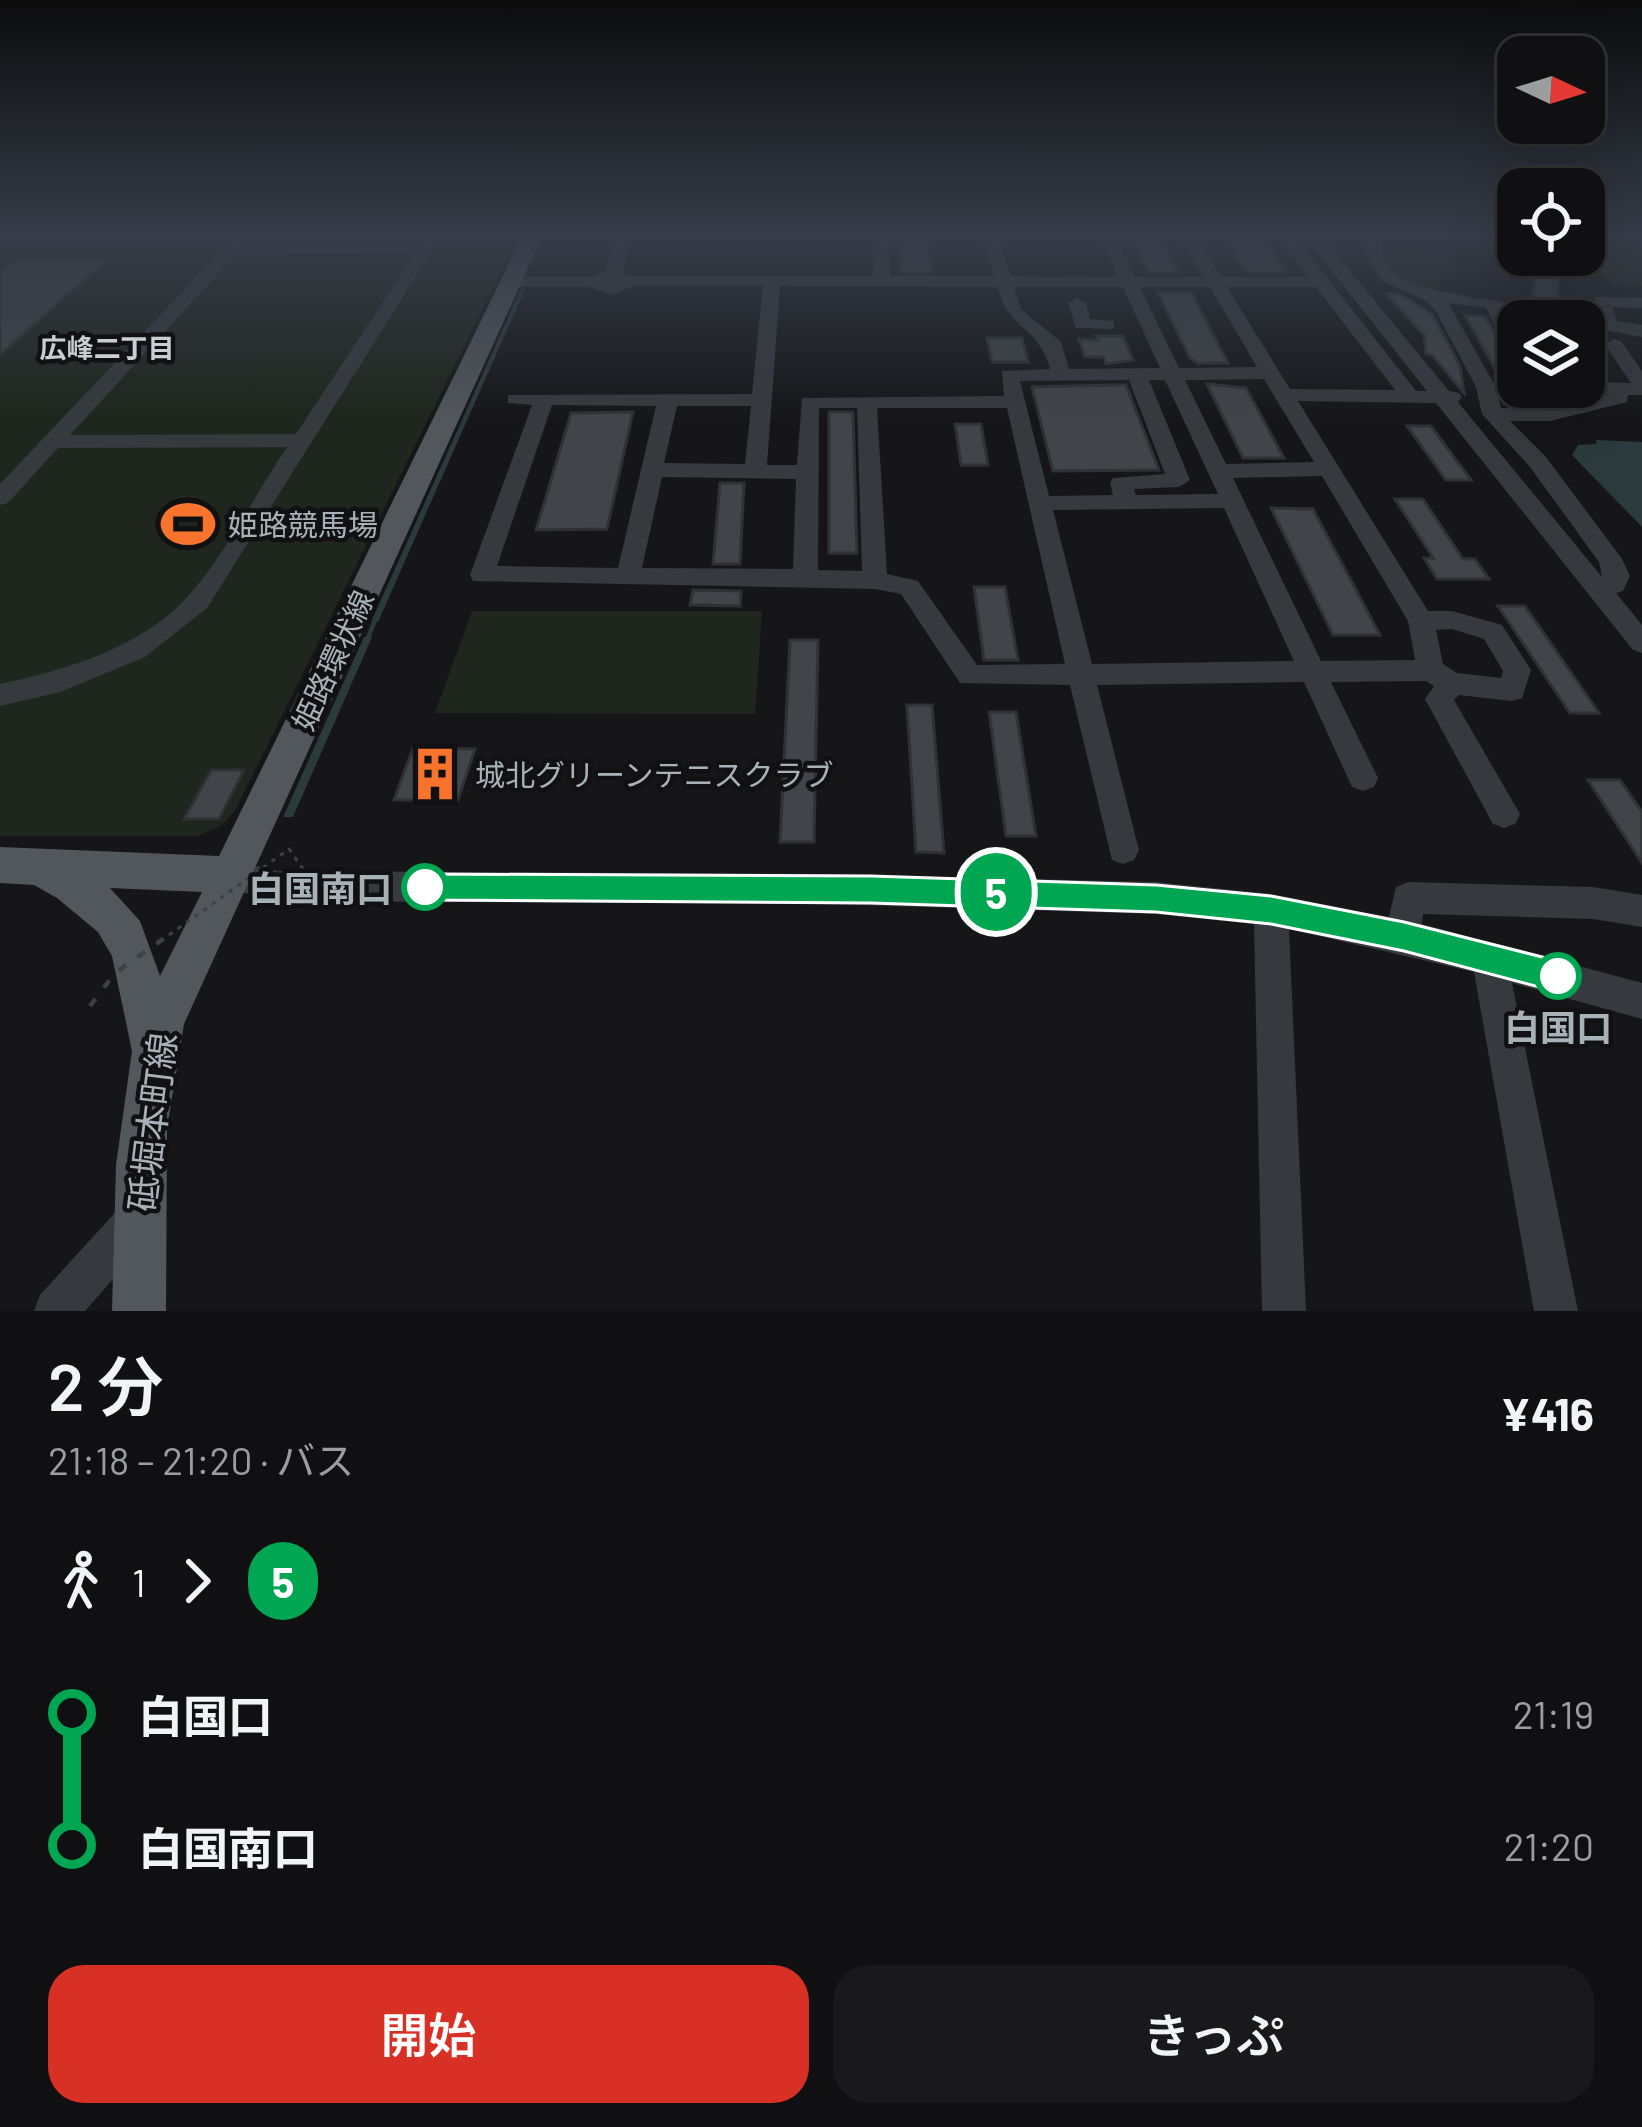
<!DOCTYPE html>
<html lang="ja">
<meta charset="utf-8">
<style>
:root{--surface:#101012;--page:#19191b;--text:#f1f3f6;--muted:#9c9d9f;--line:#303032;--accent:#d93025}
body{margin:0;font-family:Barlow,"Noto Sans JP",sans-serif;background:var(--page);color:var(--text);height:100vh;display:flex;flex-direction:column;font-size:45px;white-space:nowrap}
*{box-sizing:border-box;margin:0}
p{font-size:39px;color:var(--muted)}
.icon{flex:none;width:66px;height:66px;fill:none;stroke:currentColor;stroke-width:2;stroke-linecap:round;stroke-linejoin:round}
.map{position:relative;height:1311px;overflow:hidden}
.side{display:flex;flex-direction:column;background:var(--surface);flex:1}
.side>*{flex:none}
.badge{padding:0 24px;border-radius:39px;font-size:42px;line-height:78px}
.needle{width:78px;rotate:94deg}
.buttons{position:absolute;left:1497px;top:36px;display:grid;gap:24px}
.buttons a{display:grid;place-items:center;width:108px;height:108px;border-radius:24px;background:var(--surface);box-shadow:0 12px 48px #0002,0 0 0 3px var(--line);font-size:60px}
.map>.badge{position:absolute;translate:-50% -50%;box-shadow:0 0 0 6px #fff}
.legs{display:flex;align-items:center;gap:18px;height:132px;padding:0 48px;font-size:39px}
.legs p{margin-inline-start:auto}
.summary{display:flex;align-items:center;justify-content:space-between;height:204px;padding:0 48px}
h1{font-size:66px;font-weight:600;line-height:90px}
.button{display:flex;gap:24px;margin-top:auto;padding:24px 48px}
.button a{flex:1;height:138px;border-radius:36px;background:var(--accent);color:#fff;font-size:48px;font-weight:600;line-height:138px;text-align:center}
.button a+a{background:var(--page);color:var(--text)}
ul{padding:0 48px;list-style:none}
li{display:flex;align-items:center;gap:42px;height:132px;font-size:45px}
li i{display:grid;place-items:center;width:18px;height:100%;margin:0 15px;background:currentColor}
li i::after{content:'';width:30px;height:30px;margin:-15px;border:9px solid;border-radius:50%;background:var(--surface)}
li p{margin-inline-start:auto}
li:first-child i{background:linear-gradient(#0000 50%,currentColor 0)}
li:last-child i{background:linear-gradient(currentColor 50%,#0000 0)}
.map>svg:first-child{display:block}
</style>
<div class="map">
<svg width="1642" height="1311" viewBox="0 0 1642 1311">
<rect width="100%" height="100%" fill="#161618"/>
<path fill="#1f261d" d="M0 237H518L235 811 221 826 198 836H0Z
M1584 237H1642V286L1613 284 1584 252Z
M1376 247 1456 260 1454 270 1429 294 1389 275Z
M472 611H762L755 714 435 713Z"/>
<path fill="#2b3a3c" d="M521 289H525L378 622H371Z
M1596 440 1642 442V527L1572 455 1578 445 1597 444Z
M364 637H372L293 817H283Z"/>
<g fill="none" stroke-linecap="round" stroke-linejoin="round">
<path stroke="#2b3a3c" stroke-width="4.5" d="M366 642 376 618"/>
<path stroke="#2b3a3c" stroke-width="6" d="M365 645 367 639"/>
</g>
<path fill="#414448" stroke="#2f3134" stroke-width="3" d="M898 237H926L931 272H902Z
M1130 237H1159L1178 272H1149Z
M1226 240 1265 241 1287 272H1246Z
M1531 255H1549L1559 284 1558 299 1591 304 1593 314 1564 307 1558 299V306L1532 302 1536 269Z
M16 259 106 260 0 355V272Z
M1158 292 1191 293 1228 363H1197L1190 358Z
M1387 294H1400L1432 314 1460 366 1464 393 1432 355 1426 354 1424 335Z
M1465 315 1485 317 1518 372V384L1503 383Z
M1096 336H1123L1133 360 1106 364 1104 357H1085L1079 339 1098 340Z
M987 338H1022L1028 362H992Z
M1207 384 1246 388 1284 458H1243Z
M1113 385H1126L1159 470 1053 471 1032 387Z
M633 412 607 529 536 530 571 413Z
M829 412H853L857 553H829Z
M955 424H981L988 465H961Z
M1407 426H1431L1471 480H1446Z
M720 483H744L740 564H713Z
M1395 499H1423L1463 559H1475L1489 579H1437L1424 558H1433Z
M1271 508 1313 509 1380 635H1333Z
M974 587H1005L1018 660H984Z
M693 590 741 591 740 606 690 605Z
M1498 606H1525L1599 713H1570Z
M790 640H818L814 842H780Z
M907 705H932L944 853 916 852Z
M989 712H1016L1036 836H1006Z
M413 748 475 749 458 800H394Z
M211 770H244L219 819H184Z
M1588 780H1620L1642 812V863Z"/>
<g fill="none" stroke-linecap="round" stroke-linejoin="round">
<path fill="#36393d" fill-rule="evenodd" d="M234 237H251L245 244 421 243 425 237H441L207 608 145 657 60 692 0 706V684C66 670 144 647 190 594 226 553 256 493 287 447L58 448 8 503 0 505V484ZM415 253 296 434 70 435 236 254Z
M616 237H632L622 273 630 276H873V237H889L890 276H994L982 237H998L1011 276 1118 277 1100 237H1116L1135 277H1204L1180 237H1196L1221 277H1308L1278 237H1295L1416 391H1427L1305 237H1322L1449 391 1459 393 1462 397 1458 402 1602 577 1599 562 1530 467 1482 414 1476 387 1436 311 1426 301 1382 281 1365 253V237H1381C1381 250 1384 263 1394 272 1422 299 1546 303 1590 318H1598L1595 297 1642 298V308L1612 307 1617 321 1642 325V337L1584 326V321H1554L1502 311 1518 337V359L1508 353 1486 308 1448 303 1496 387 1555 390 1594 382 1631 383 1605 345 1614 339 1621 341 1642 371V395H1628L1627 402 1550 421H1510L1546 457 1622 559 1630 576 1623 591 1616 593 1642 625V653L1633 650 1436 403 1298 401 1428 611H1452L1502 625 1531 670 1522 698 1512 701 1459 695 1454 700 1520 814 1515 824 1504 828 1493 824 1425 699 1434 686 1426 681 1331 682 1378 778 1374 787 1363 791 1352 787 1304 682 1097 685 1139 850 1134 860 1123 864 1112 860 1070 685 960 683 901 594 875 589 473 581 470 575 532 405 508 403V395L752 394 763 286H632L614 295 588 287H511L502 282 511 277H592L605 272ZM780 286 997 287C1010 332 1038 325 1050 369L1002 371 1004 396 802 398 797 465H767ZM1014 287H1123L1160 368 1069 369 1061 342 1021 309ZM1140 287H1210L1257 367 1179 368ZM1227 287H1316L1395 390 1290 389ZM1264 379 1314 462 1226 464 1185 380ZM1129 380 1165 474 1113 478 1110 483 1113 495 1049 496 1020 381ZM1149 380H1165L1218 494 1136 495 1134 489 1179 487 1190 480ZM1594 394H1610L1550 409 1501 408 1499 400 1555 402ZM552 405 656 406 618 568 497 566ZM677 406H751L745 464 664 463ZM819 408H857L862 571 818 570ZM877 408H1007L1065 664 977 665 918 581 887 574ZM1322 476 1408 621 1415 660 1321 661 1233 478ZM662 477 796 479 793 569 642 568ZM1224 508 1294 661 1092 664 1053 510ZM1452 629 1484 639 1503 671 1501 678 1457 673 1443 664 1436 630Z
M1077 298 1086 303 1090 319 1114 321V329L1076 328 1068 303Z
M230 860 277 871 823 874 1156 882 1271 894 1389 917 1396 887 1408 882 1593 887 1642 895V927L1593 919 1423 914 1422 924 1642 983V1019L1512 983 1578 1311H1534L1474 972 1289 929 1306 1311H1262L1254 924 1156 914 823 904 277 901 218 886 214 875 218 864Z
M136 1200 151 1206 157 1221 151 1236 85 1311H34L40 1295 121 1206Z"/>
<path fill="#52575c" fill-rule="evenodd" d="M522 237H542L184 1024 167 1128 166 1311H112L116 1165 132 1051 112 956 98 932 57 898 34 885 0 883V847L219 856ZM110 888 202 892 160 976 140 921Z"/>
<path stroke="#3c4144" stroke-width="3" stroke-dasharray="4.5 6" stroke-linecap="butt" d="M169 935 289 849 303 869"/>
<path stroke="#3c4144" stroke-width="4.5" stroke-dasharray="9 14" stroke-linecap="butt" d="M90 1006 115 973 173 932"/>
</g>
<linearGradient id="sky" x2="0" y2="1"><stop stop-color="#0c0c0d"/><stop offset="0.56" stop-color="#363c48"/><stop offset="1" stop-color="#363c48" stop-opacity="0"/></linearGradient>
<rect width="1642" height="421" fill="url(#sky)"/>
<path fill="#00a651" stroke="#fff" stroke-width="3" d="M425 874 871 876 1156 885 1271 896 1404 922 1558 961 1569 966 1573 976 1569 987 1558 992 1404 951 1271 924 1156 912 871 903 425 900 415 896 410 887 415 877Z"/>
<defs>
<symbol id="stadium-bare" viewBox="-9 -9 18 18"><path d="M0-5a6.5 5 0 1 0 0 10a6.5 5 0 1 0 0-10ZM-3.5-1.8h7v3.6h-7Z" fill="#f8742d" stroke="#111113" stroke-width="2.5" paint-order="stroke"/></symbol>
<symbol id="building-bare" viewBox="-9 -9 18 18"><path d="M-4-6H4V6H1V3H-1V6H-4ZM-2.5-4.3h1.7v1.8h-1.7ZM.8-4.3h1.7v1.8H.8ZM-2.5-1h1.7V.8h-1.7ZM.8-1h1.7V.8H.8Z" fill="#f8742d" stroke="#111113" stroke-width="2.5" paint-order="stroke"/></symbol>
</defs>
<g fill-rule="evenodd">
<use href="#stadium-bare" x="150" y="486" width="76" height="76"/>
<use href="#building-bare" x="397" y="736" width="76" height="76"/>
</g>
<g fill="#fff" stroke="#00a651" stroke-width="6">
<circle cx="425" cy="887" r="21"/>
<circle cx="1558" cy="976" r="21"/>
</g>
<g text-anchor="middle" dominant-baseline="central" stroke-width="9" stroke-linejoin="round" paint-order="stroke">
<g font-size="27" font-weight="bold" fill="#c8cfd4" stroke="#111113">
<text x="107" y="347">広峰二丁目</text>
</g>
<g font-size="30" fill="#a7b2b8" stroke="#111113" text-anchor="start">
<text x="228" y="524">姫路競馬場</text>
<text x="475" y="774">城北グリーンテニスクラブ</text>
</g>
<g font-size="30" fill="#a7b2b8" stroke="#111113">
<text transform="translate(332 660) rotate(-65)">姫路環状線</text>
</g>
<g font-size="36" font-weight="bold" fill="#a7b2b8" stroke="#111113" text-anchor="end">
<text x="392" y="887">白国南口</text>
<text x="1558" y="1026" text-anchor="middle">白国口</text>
</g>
<g font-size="36" fill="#a7b2b8" stroke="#111113">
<text transform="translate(151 1122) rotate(-83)">砥堀本町線</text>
</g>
</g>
</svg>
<div class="buttons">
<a><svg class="needle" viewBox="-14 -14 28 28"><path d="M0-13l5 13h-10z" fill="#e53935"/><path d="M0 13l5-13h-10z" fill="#9c9d9f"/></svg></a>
<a><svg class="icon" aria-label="locate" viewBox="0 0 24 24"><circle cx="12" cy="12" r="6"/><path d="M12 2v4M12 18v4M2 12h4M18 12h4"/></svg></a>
<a><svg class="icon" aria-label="layers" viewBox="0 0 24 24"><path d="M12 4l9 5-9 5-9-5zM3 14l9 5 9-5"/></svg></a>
</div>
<b class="badge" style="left:996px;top:892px;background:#00a651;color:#fff">5</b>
</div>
<section class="side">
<div class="summary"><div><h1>2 分</h1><p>21:18 – 21:20 · バス</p></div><b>¥416</b></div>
<div class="legs"><svg class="icon" aria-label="walk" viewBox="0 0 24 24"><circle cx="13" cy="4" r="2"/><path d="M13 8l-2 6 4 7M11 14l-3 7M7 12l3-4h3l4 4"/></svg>1<svg class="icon" aria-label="forward" viewBox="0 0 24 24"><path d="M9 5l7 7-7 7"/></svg><b class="badge" style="background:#00a651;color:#fff">5</b></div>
<ul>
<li><i style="color:#00a651"></i><b>白国口</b><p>21:19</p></li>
<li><i style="color:#00a651"></i><b>白国南口</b><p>21:20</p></li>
</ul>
<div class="button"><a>開始</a><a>きっぷ</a></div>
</section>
